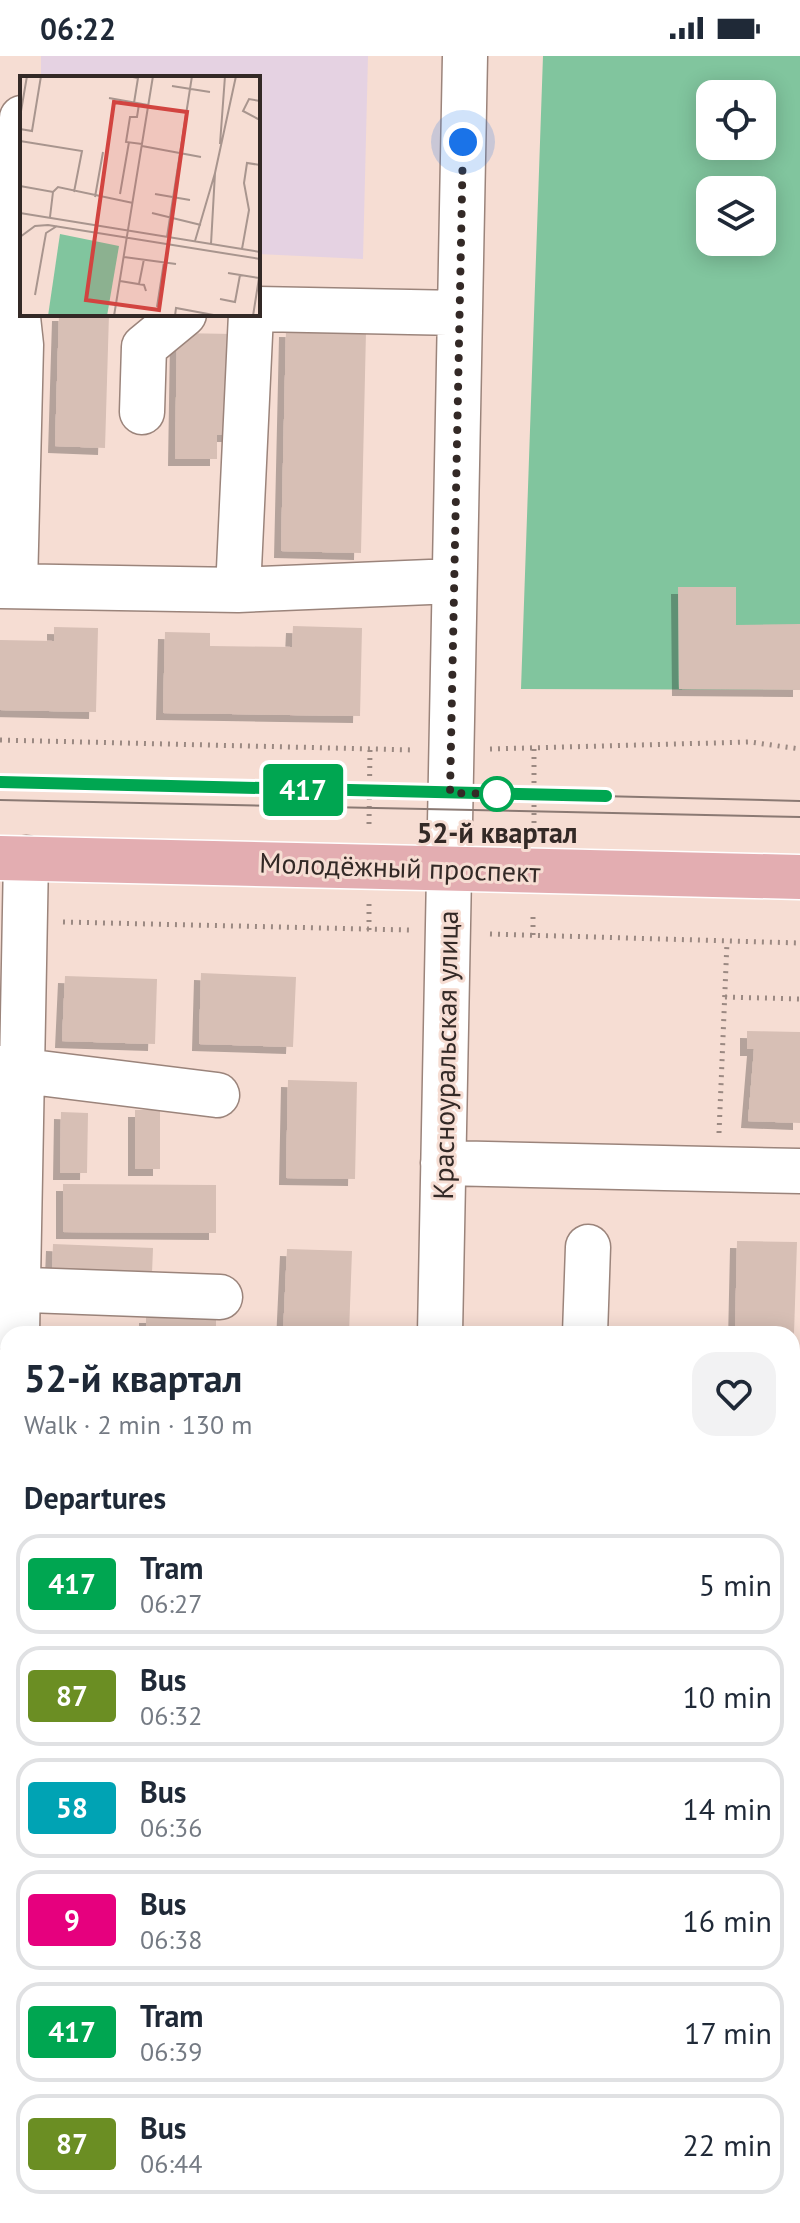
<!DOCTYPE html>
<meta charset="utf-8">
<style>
:root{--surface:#fff;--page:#f2f2f3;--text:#1f2937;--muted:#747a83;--line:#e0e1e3}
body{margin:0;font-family:"PT Sans",sans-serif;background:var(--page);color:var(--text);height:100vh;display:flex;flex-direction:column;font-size:30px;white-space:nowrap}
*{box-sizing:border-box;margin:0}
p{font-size:26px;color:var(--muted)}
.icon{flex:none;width:44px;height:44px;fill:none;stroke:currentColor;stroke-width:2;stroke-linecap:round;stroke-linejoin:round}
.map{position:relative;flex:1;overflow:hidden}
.drawer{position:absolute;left:0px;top:1270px;width:800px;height:898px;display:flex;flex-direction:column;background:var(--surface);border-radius:24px 24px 0 0;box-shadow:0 4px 20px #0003}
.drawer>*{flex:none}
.badge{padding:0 16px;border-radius:6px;font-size:28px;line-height:52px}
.buttons{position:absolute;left:696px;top:24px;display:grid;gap:16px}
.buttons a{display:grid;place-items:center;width:80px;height:80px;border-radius:16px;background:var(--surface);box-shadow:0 4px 20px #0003;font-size:40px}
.you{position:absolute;width:40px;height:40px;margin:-20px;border:6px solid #fff;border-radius:50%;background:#1a73e8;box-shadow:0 0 0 12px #1a73e833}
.map>.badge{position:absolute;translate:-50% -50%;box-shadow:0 0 0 4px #fff}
h2{padding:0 24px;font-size:30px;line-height:72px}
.round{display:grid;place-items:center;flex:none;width:84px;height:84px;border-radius:24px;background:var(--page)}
.headline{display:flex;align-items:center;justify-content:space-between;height:136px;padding:0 24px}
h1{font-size:38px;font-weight:700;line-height:60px}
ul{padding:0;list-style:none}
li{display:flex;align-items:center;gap:24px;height:100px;margin:0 16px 12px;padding:0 8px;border:4px solid var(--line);border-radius:24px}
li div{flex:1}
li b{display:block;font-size:30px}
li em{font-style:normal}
li .badge{min-width:88px;font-weight:700;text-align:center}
.status{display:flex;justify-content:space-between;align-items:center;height:56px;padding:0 40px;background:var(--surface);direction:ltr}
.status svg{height:22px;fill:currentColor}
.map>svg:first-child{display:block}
</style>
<div class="status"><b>06:22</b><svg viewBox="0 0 49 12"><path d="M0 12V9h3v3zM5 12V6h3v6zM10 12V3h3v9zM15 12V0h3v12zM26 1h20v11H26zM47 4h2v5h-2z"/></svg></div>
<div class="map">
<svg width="800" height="2167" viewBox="0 0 800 2167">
<defs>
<filter id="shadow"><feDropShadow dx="-7" dy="7" stdDeviation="0" flood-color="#0004"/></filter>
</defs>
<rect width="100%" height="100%" fill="#f6ddd3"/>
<path fill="#e5d2e2" d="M41 0H368L363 203 258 198V22H41Z"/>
<path fill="#81c59e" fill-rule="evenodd" d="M543 0H800V634L521 633ZM710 38H762V90H710ZM710 134H762V186H710Z"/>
<path fill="#d7bfb5" filter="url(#shadow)" d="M59 258H109L105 392 55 390Z
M286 274 366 275 361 497 281 495Z
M177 277 234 278 233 379H217V403H175Z
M678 531H736V569L800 568V634L679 633Z
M293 570 362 572 360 660 163 657 165 576 210 577V590L292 591Z
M54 571 98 572 96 656 0 654V584L54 585Z
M201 917 296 921 293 991 199 988Z
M65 920 157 923 155 988 62 985Z
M747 975 800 976V1067L748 1065 754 993H747Z
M288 1024 357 1026 355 1123 286 1122Z
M135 1054H160V1113H135Z
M61 1056 88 1057 87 1117H60Z
M63 1128 216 1129V1177L63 1176Z
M737 1185 797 1186 794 1278H735Z
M53 1188 153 1192 152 1218 52 1214Z
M287 1193 352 1195 349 1278H283Z
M146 1260H216V1278H146Z
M792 1846H800V2006H792Z
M130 2160H201V2167H130Z"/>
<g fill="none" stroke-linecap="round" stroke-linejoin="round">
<defs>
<path id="minor" d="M258 253 460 257
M142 356 144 291 184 258
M0 530 238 534 454 525
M15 530 21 289 14 225 22 62
M238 534 251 258
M0 1012 217 1039
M443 1107 800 1115
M0 1233 220 1241
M17 1278 26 802
M440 1278 465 0
M585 1278 588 1191
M0 1722 8 1723
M2 2167 8 1854
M422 2167V2160
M524 2167 525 2160"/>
<path id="major" d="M0 802 800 821"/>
</defs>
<use href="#minor" stroke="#9b847b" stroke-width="47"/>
<use href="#major" stroke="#fff" stroke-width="47"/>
<path stroke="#9b8982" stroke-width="5" stroke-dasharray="2 6" stroke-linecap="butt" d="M0 684 415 694
M490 693 750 686 800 693
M369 768 370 693
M534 775V692
M63 866 409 874
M369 874V848
M490 878 800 887
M533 879V856
M725 941 800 943
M719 1077 727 886"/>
<use href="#minor" stroke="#fff" stroke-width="44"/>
<use href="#major" stroke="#e3adb1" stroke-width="44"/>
<path stroke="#8a7973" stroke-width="2" d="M0 725 800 745
M0 744 800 761"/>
</g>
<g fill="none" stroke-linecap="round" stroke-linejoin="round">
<defs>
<path id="line" d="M0 726 606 740"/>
</defs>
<use href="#line" stroke="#fff" stroke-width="18"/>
<use href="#line" stroke="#00a651" stroke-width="12"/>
<path stroke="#332926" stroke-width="8" stroke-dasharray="0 14.4" d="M463 86 450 737 497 738"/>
</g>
<circle fill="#fff" stroke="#00a651" stroke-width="4" cx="497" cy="738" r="16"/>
<g text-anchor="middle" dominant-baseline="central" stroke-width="6" stroke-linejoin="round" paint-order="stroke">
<g font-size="28" font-weight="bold" fill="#332926" stroke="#f6ddd3">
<text x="497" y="776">52-й квартал</text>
</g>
<g font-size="28" fill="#332926" stroke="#f6ddd3">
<text transform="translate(400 811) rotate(2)">Молодёжный проспект</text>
<text transform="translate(445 999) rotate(-89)">Красноуральская улица</text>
</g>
</g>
<g transform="translate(20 20)">
<rect width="240" height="240" fill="#f6ddd3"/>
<path d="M40 158 99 170 87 240H28Z" fill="#81c59e"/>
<path fill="none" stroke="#a8958e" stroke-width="2" d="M108 0 118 2 114 27M152 10 190 16M89 22 128 29M240 25 229 23 223 35 240 44M119 28 117 41H110L106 66 122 68M0 41 7 0M0 53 12 55 21 0M0 65 62 75 54 116M200 68 205 0M122 70 181 81M0 110 33 116 38 111 113 127M100 118 109 66M135 118 170 124M75 121 83 76M0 137 240 176M132 137 181 149M30 141 33 116M0 161 15 150 28 149 240 183M147 161 172 0M175 165 195 97M191 168 195 97 216 0M222 173 229 134 224 107 227 87 240 89M104 181 156 188M208 197 239 202M100 205 124 209 126 215M119 208 124 183M15 219 26 157 37 150M200 223 215 226 220 199M137 231 144 186M94 240 133 0M155 240 156 232 199 240M233 240 239 202"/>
<path fill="#d24440" fill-opacity="0.15" stroke="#d24440" stroke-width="4" d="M94 26 167 36 139 234 66 224Z"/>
<rect width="240" height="240" fill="none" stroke="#332926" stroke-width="4"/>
</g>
</svg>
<div class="buttons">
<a><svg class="icon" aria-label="locate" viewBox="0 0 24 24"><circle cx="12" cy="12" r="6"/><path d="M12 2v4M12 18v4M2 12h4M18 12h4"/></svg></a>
<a><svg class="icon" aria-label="layers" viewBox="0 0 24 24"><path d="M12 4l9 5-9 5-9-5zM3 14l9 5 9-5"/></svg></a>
</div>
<div class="you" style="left:463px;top:86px"></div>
<b class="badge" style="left:303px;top:734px;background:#00a651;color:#fff">417</b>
<section class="drawer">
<div class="headline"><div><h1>52-й квартал</h1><p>Walk · 2 min · 130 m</p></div><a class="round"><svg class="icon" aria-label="heart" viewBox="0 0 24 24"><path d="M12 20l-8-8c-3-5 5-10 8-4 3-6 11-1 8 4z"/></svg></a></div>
<h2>Departures</h2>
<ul>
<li><span class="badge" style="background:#00a651;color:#fff">417</span><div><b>Tram</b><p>06:27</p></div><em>5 min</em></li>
<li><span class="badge" style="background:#6b8e23;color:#fff">87</span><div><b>Bus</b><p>06:32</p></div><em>10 min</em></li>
<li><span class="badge" style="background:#00a3b4;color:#fff">58</span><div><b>Bus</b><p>06:36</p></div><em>14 min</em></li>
<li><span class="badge" style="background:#e6007e;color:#fff">9</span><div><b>Bus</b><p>06:38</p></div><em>16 min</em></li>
<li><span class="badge" style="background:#00a651;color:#fff">417</span><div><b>Tram</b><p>06:39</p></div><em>17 min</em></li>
<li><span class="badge" style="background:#6b8e23;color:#fff">87</span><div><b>Bus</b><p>06:44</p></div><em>22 min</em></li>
</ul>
</section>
</div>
